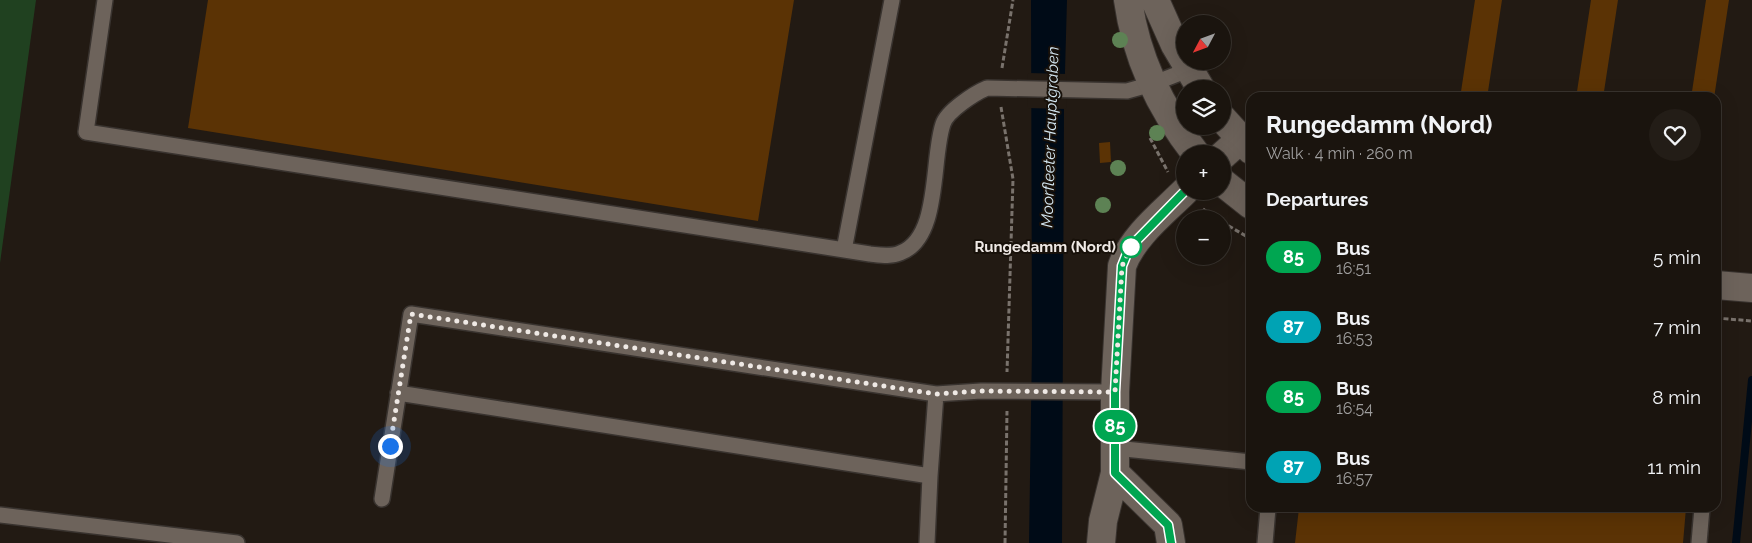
<!DOCTYPE html>
<meta charset="utf-8">
<style>
:root{--surface:#1a140e;--page:#231d17;--text:#f1f3f6;--muted:#9f9e9e;--line:#38332e}
body{margin:0;font-family:Raleway,sans-serif;background:var(--page);color:var(--text);height:100vh;display:flex;flex-direction:column;font-size:19px;white-space:nowrap}
*{box-sizing:border-box;margin:0}
p{font-size:16px;color:var(--muted)}
.icon{flex:none;width:28px;height:28px;fill:none;stroke:currentColor;stroke-width:2;stroke-linecap:round;stroke-linejoin:round}
.map{position:relative;flex:1;overflow:hidden}
.details{position:absolute;left:1246px;top:92px;width:475px;height:420px;display:flex;flex-direction:column;background:var(--surface);border-radius:15px;box-shadow:0 5px 20px #0002,0 0 0 1px var(--line)}
.details>*{flex:none}
.badge{padding:0 10px;border-radius:16px;font-size:18px;line-height:32px}
.needle{width:32px;rotate:229deg}
.controls{position:absolute;left:1176px;top:15px;display:grid;gap:10px}
.controls a{display:grid;place-items:center;width:55px;height:55px;border-radius:50%;background:var(--surface);box-shadow:0 5px 20px #0002,0 0 0 1px var(--line);font-size:25px}
.you{position:absolute;width:25px;height:25px;margin:-12px;border:4px solid #fff;border-radius:50%;background:#1a73e8;box-shadow:0 0 0 8px #1a73e833}
.map>.badge{position:absolute;translate:-50% -50%;box-shadow:0 0 0 2px #fff}
h2{padding:0 20px;font-size:19px;line-height:45px}
.round{display:grid;place-items:center;flex:none;width:52px;height:52px;border-radius:26px;background:var(--page)}
.head{display:flex;align-items:center;justify-content:space-between;height:85px;padding:0 20px}
h1{font-size:24px;font-weight:700;line-height:38px}
ul{padding:0;list-style:none}
li{display:flex;align-items:center;gap:15px;height:70px;padding:0 20px}
li div{flex:1}
li b{display:block;font-size:19px}
li em{font-style:normal}
li .badge{min-width:55px;font-weight:700;text-align:center}
.map>svg:first-child{display:block}
</style>
<div class="map">
<svg width="1752" height="543" viewBox="0 0 1752 543">
<rect width="100%" height="100%" fill="#221a13"/>
<path fill="#204120" d="M0 0H36L0 263Z"/>
<path fill="#000b17" d="M1031 0H1067L1064 107 1062 543H1029L1032 347Z"/>
<path fill="#221a13" d="M1028 73 1067 74 1066 109 1027 108Z"/>
<g fill="none" stroke-linecap="round" stroke-linejoin="round">
<path stroke="#000b17" stroke-width="8" d="M1736 543 1752 380"/>
</g>
<path fill="#5b3305" d="M208 0H794L758 221 188 128Z
M1475 0H1502L1487 98H1460Z
M1591 0H1618L1603 98H1576Z
M1706 0H1729L1714 98H1691Z
M1110 142 1111 162 1100 163 1099 143Z
M1299 508H1686L1683 543H1295Z"/>
<g fill="none" stroke-linecap="round" stroke-linejoin="round">
<defs>
<path id="lane" d="M105 0 86 132 870 254C880 255 891 257 900 253 941 238 931 159 943 124 947 111 975 93 987 88L1127 91 1152 84 1188 70
M844 250 892 0
M398 393 930 476 927 543
M1115 448 1251 462
M930 476 936 394
M382 499 411 314 936 394 981 391 1115 392
M0 515 237 543
M1265 543 1268 508
M1699 543 1702 508"/>
<path id="street" d="M1128 0C1136 58 1160 108 1196 154
M1155 0 1175 45 1201 89
M1222 118 1251 150
M1222 156 1241 139
M1222 182 1251 205
M1716 285 1752 288
M1115 473 1168 525 1171 543
M1101 543 1103 521 1115 473V392L1122 266C1133 236 1163 213 1185 191"/>
</defs>
<use href="#lane" stroke="#39332f" stroke-width="18"/>
<use href="#street" stroke="#39332f" stroke-width="30"/>
<path stroke="#79726c" stroke-width="3" stroke-dasharray="5 2.5" stroke-linecap="butt" d="M1002 68 1013 0
M1001 107 1013 179 1007 372
M1150 138 1168 172
M1203 209 1216 219
M1222 222 1251 239
M1716 318 1752 321
M1005 543 1007 411"/>
<use href="#lane" stroke="#6d635b" stroke-width="15"/>
<use href="#street" stroke="#6d635b" stroke-width="28"/>
</g>
<g fill="#5d8254">
<circle cx="1120" cy="40" r="8"/>
<circle cx="1157" cy="133" r="8"/>
<circle cx="1118" cy="168" r="8"/>
<circle cx="1103" cy="205" r="8"/>
</g>
<g fill="none" stroke-linecap="round" stroke-linejoin="round">
<defs>
<path id="line" d="M1171 543 1168 525 1115 473V392L1122 266 1128 251 1137 240 1185 191"/>
</defs>
<use href="#line" stroke="#fff" stroke-width="11"/>
<use href="#line" stroke="#00a651" stroke-width="8"/>
<path stroke="#efe9e5" stroke-width="5" stroke-dasharray="0 9" d="M390 446 411 314 936 394 981 391 1115 392 1122 266 1131 247"/>
</g>
<circle fill="#fff" stroke="#00a651" stroke-width="2.5" cx="1131" cy="247" r="10"/>
<g text-anchor="middle" dominant-baseline="central" stroke-width="4" stroke-linejoin="round" paint-order="stroke">
<g font-size="15" font-weight="bold" fill="#efe9e5" stroke="#18110a" text-anchor="end">
<text x="1116" y="247">Rungedamm (Nord)</text>
</g>
<g font-size="16" font-style="italic" fill="#d5e8f3" stroke="#18110a">
<text transform="translate(1050 137) rotate(-88)">Moorfleeter Hauptgraben</text>
</g>
</g>
</svg>
<div class="controls">
<a><svg class="needle" viewBox="-14 -14 28 28"><path d="M0-13l5 13h-10z" fill="#e53935"/><path d="M0 13l5-13h-10z" fill="#9f9e9e"/></svg></a>
<a><svg class="icon" aria-label="layers" viewBox="0 0 24 24"><path d="M12 4l9 5-9 5-9-5zM3 14l9 5 9-5"/></svg></a>
<a>+</a>
<a>−</a>
</div>
<div class="you" style="left:390px;top:446px"></div>
<b class="badge" style="left:1115px;top:426px;background:#00a651;color:#fff">85</b>
<section class="details">
<div class="head"><div><h1>Rungedamm (Nord)</h1><p>Walk · 4 min · 260 m</p></div><a class="round"><svg class="icon" aria-label="heart" viewBox="0 0 24 24"><path d="M12 20l-8-8c-3-5 5-10 8-4 3-6 11-1 8 4z"/></svg></a></div>
<h2>Departures</h2>
<ul>
<li><span class="badge" style="background:#00a651;color:#fff">85</span><div><b>Bus</b><p>16:51</p></div><em>5 min</em></li>
<li><span class="badge" style="background:#00a3b4;color:#fff">87</span><div><b>Bus</b><p>16:53</p></div><em>7 min</em></li>
<li><span class="badge" style="background:#00a651;color:#fff">85</span><div><b>Bus</b><p>16:54</p></div><em>8 min</em></li>
<li><span class="badge" style="background:#00a3b4;color:#fff">87</span><div><b>Bus</b><p>16:57</p></div><em>11 min</em></li>
</ul>
</section>
</div>
